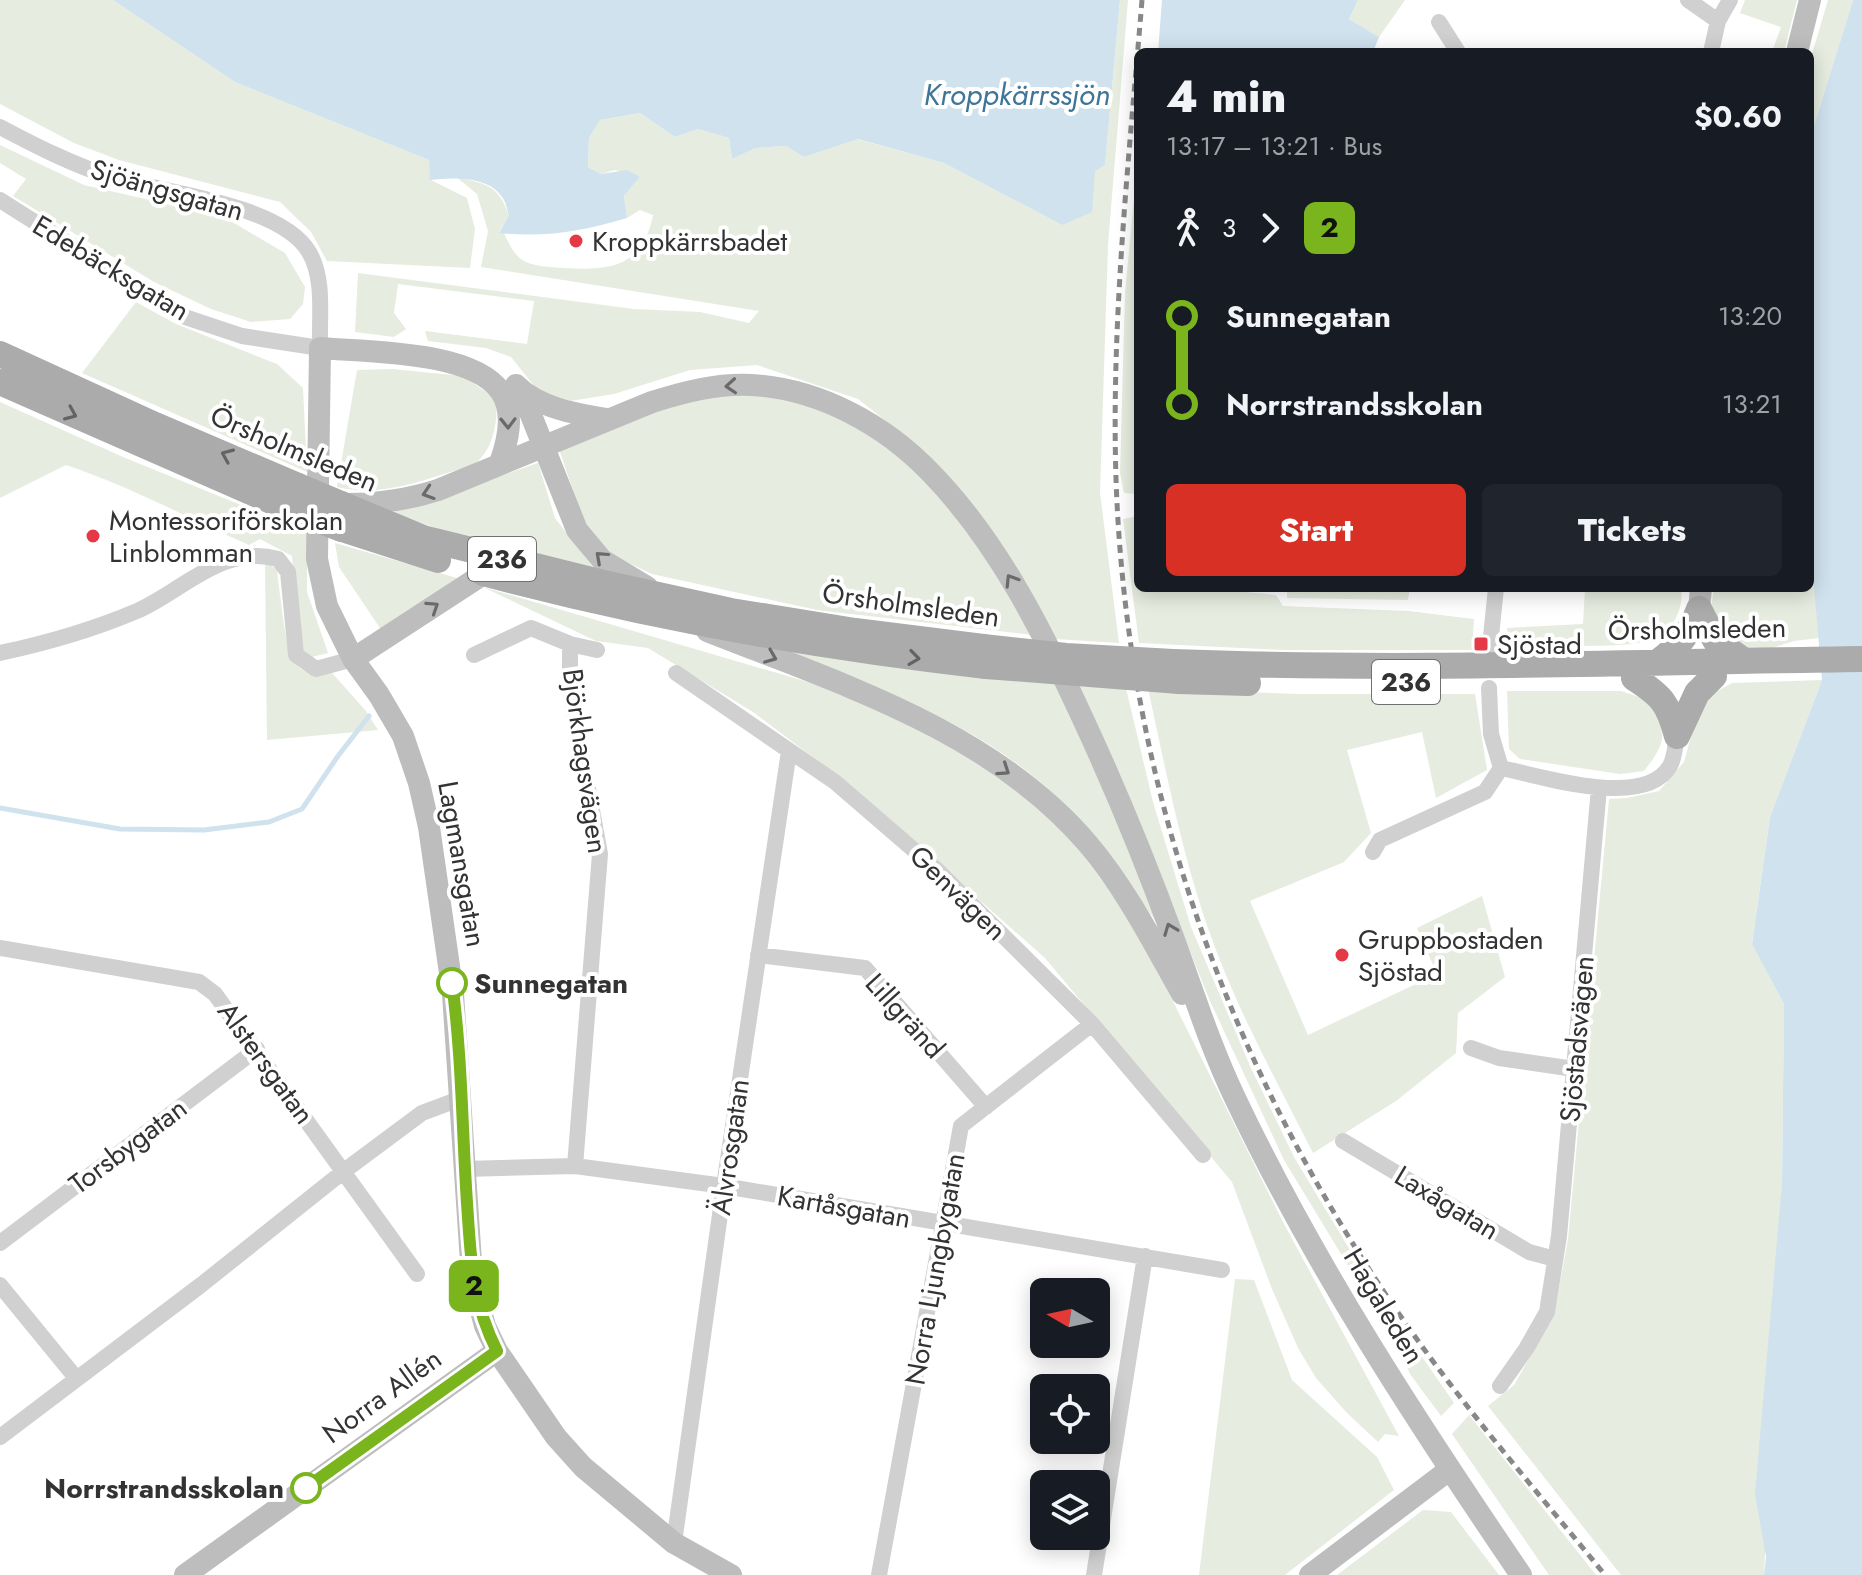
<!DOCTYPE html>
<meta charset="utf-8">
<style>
:root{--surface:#171b24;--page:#20242c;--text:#f1f3f6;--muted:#9ea1a6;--accent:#d93025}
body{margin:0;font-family:Jost,sans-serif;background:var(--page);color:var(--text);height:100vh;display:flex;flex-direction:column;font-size:30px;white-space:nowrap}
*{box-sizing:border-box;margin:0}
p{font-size:26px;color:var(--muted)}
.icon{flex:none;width:44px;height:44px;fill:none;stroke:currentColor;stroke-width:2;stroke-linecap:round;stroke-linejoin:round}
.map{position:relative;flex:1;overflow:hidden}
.drawer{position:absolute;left:1134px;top:48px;width:680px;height:544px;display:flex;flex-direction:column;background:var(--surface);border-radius:12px;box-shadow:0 4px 20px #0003}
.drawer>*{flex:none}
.badge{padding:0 16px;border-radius:12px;font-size:28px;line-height:52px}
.needle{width:52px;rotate:279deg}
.buttons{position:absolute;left:1030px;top:1278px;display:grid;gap:16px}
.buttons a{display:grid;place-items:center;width:80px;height:80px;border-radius:12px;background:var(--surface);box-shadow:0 4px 20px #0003;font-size:40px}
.map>.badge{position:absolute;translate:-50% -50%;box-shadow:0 0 0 4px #fff}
.legs{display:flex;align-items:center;gap:12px;height:88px;padding:0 32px;font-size:26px}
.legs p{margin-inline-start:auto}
.headline{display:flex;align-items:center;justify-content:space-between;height:136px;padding:0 32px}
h1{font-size:44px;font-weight:800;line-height:60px}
.action{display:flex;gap:16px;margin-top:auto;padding:16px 32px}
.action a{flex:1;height:92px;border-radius:12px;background:var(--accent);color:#fff;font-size:32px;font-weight:800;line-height:92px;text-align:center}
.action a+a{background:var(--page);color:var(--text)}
ul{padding:0 32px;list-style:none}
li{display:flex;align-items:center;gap:28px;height:88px;font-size:30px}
li i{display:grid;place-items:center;width:12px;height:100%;margin:0 10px;background:currentColor}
li i::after{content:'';width:20px;height:20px;margin:-10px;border:6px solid;border-radius:50%;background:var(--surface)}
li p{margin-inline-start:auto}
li:first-child i{background:linear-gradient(#0000 50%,currentColor 0)}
li:last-child i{background:linear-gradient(currentColor 50%,#0000 0)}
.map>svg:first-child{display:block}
</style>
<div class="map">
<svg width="1862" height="1575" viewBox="0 0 1862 1575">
<rect width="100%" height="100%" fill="#fff"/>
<path fill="#e6ecdf" d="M0 0H113L235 82 429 160 431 180 467 198 475 229 470 268 327 261 311 232 280 202 119 160 74 143 0 104Z
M1120 0H1128L1108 245 1100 493 1119 643 1055 639 928 454 858 399 757 365 690 370 614 394 564 402 535 387 511 357 486 348 428 341 425 331 527 344 534 301 398 284 394 313 406 329 394 337 355 332 358 273 634 309 700 312 749 323 759 311 481 267 488 231 477 194 455 176C486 185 497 183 509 215L499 232 504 233C508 242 513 253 521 259 532 267 550 267 564 268 610 271 643 267 653 215L640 210 627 218 624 196 640 177 615 170 601 174 588 167 589 138 600 120 640 113 675 137 698 129 729 138 732 159 756 148 786 146 804 157 857 139 944 163 1062 225 1095 170 1105 165Z
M1358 0H1405L1379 37 1349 19Z
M1745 0H1797L1784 52H1772L1781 27 1740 13Z
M1828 0H1853L1814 126 1810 176V61Z
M0 145 84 185 224 217 285 253 305 287 303 304 290 319 251 322 211 309 154 282 13 196 26 179 0 163Z
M1138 157V494L1124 493 1120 473 1125 293Z
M136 302 176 324 277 364 303 388 307 472 82 373Z
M392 369 463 376 496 399C498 421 494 447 476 463 469 468 456 470 447 473 409 485 376 496 337 487L357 370Z
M724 391C776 394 807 401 855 422 863 426 875 429 882 435 944 485 994 568 1034 635L817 610 652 574 612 555 585 526 559 449 662 403Z
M0 402 123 457 307 532V592L328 653 312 657 300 649 292 556 260 539 249 545C188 518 129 486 66 465L0 498Z
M538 463 555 518 596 571 463 537 391 513Z
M1138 516V588H1203L1276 595 1283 606 1408 611 1474 619 1472 650H1285L1139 643 1123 519Z
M1810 540 1819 638 1794 641 1759 652 1737 646 1723 634 1711 607 1714 588H1810Z
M335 543 457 578 382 631 339 567Z
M265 561 277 570C279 586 286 650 292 659 300 674 317 676 332 673L366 711 378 730 267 740Z
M483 587 825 687 920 727 1028 797 1075 844 1135 925 1284 1224 1399 1436 1385 1434 1378 1442 1347 1413 1316 1378 1298 1348 1272 1289 1232 1182 1045 958 847 783 753 712 648 648 596 641Z
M1287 588H1410L1408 600 1287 598Z
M1585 588H1681C1684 606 1675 627 1659 637 1638 651 1538 644 1508 645L1507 628 1583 624Z
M758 647 1056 683 1095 763 1160 927C1131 887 1104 846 1070 810 984 720 871 687 758 647Z
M1822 680 1770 817 1752 943 1784 1004 1782 1183 1764 1575H1621L1488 1406 1514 1385 1554 1315 1568 1239 1609 799 1627 798 1659 791 1684 762 1696 718 1710 695 1732 683Z
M1078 686 1126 688 1153 802 1191 927 1250 1066 1294 1157 1362 1270 1454 1403 1441 1416 1410 1374 1398 1348 1284 1160 1210 1001 1136 817Z
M1148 688 1297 694H1475L1487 770 1436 798 1422 732 1347 750 1371 833 1344 862 1250 901 1308 1035 1437 974 1417 928 1482 896 1505 977 1458 1013 1456 1053 1396 1101 1313 1153C1276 1080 1236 1008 1209 931 1182 855 1165 767 1148 688Z
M1507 691H1621L1648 700C1666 734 1669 739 1644 771L1620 774 1520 759 1509 749Z
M1235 1279 1254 1280 1292 1380 1377 1457 1394 1490 1285 1575H1199Z
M1469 1415 1596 1575H1549L1452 1434Z
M1423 1510 1451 1512 1499 1575H1337Z"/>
<path fill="#cfe2ee" d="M113 0H1120L1105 165 1095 171 1092 212 1062 225 944 163 858 139 804 157 786 146 756 148 732 159 729 138 698 129 675 137 640 113 600 120 589 138 588 167 601 174 627 170 640 177 624 196 627 218C584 231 545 238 499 233L509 215C507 209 506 202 502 197 489 176 452 177 430 180L429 160 235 82Z
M1162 0H1358L1349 19 1379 37 1373 52H1158Z
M1853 0H1862V1575H1764L1766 1557 1755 1494 1782 1183 1784 1004 1752 944 1770 817 1822 680 1810 540V176L1814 126Z"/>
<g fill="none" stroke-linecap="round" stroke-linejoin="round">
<path stroke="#cfe2ee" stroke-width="5" d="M0 808 120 829 204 830 269 822 302 809 338 756 369 716"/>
<path stroke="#d0d0d0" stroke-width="16" d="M1688 0 1718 21
M1439 22 1458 52
M1711 52 1718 21 1730 0
M0 127C36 146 73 165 112 177 163 193 281 204 309 252 325 279 319 317 320 348L242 336 185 317 0 200
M570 644V690L600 854 575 1166
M1490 646 1496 588
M0 653C47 643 92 630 137 611 181 592 224 543 278 559L288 572 296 655 316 669 353 659
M474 655 531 628 570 644 597 650
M676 673 835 782 937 870 1092 1024 1203 1155
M1489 688 1491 734 1501 768
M1501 768C1542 776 1644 810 1670 766 1675 757 1675 745 1677 736
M1373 852 1380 840 1485 792 1501 768
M0 948 199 982 215 994 417 1274
M758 955 865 968 986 1107
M1471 1048 1499 1058 1574 1069
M1343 1141 1529 1252 1555 1259
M465 1169 575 1166 724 1186 1222 1270
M0 1243 257 1049
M0 1285 76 1378
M1500 1386 1526 1349 1547 1312 1559 1236 1599 788
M0 1437 201 1285 344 1171 422 1113 462 1098
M674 1543 724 1186 789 751
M879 1575 961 1126 1092 1024
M1094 1575 1145 1256"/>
<path stroke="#bdbdbd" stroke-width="22" d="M1797 52 1810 0
M516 385C539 408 576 414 606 419
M521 390 577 530 602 560 647 587
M500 463C508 441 515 413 501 392 473 350 365 352 320 348L317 559 327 606 353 659 379 695 403 736 419 783 429 827 453 994 472 1277 485 1326 497 1351 556 1437 583 1467 674 1543 731 1575
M346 504C378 504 407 500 438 490L652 402C684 392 718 383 752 385 820 389 885 425 931 473 998 542 1043 632 1083 719 1116 790 1146 863 1173 937 1193 991 1210 1046 1235 1098 1314 1265 1417 1422 1521 1575
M1699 609 1701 588
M707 631C841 684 992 731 1088 844 1126 889 1153 942 1182 994
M353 659 485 573
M185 1575 497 1351
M1310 1575 1449 1470"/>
<path stroke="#ababab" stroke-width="26" d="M0 354 155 425 298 486
M0 382 294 511
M341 504 423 538 608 584 731 611 855 631 983 647
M342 529 438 560
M483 573C648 617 816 647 986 666
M1699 609 1715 640 1743 660
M1173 662C1403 671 1633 662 1862 659
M1658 662C1678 647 1690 633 1699 609
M1634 678C1662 696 1668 703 1677 736
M1179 681 1248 683
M1677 736 1697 693 1714 676"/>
<path stroke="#888" stroke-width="5" stroke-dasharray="8 6" stroke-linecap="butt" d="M1142 0C1129 159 1111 320 1116 479 1127 805 1243 1108 1438 1368 1491 1439 1549 1506 1605 1575"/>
<path stroke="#ababab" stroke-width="26" d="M298 486 341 504
M294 511 342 529
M983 647 1066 656 1173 662
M986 666 1179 681"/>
</g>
<defs><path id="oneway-chevron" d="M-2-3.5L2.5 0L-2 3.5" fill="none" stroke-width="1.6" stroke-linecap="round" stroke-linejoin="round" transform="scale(2)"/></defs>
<g stroke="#6a6a6a">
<use href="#oneway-chevron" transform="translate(731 386) rotate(176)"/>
<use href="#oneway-chevron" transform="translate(508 423) rotate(89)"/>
<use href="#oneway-chevron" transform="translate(428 493) rotate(162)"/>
<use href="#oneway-chevron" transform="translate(601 557) rotate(-138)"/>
<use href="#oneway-chevron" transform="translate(1011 580) rotate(-122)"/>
<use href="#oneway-chevron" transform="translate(433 607) rotate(-33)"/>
<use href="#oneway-chevron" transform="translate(771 657) rotate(22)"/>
<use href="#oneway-chevron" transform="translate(1004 770) rotate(34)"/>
<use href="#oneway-chevron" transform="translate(1170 929) rotate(-111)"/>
</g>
<g stroke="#636363">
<use href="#oneway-chevron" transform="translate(71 414) rotate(23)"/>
<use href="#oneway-chevron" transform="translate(227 455) rotate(-157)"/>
<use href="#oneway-chevron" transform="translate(914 658) rotate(8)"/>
</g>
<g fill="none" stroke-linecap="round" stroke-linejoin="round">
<defs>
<path id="line-1" d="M306 1488 497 1351C471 1299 471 1259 467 1203 462 1130 462 1056 452 983"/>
</defs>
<use href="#line-1" stroke="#fff" stroke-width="18"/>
<use href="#line-1" stroke="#7ab51d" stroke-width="12"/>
</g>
<g fill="#e63946" stroke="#fff" stroke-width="3">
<circle cx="576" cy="241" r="8"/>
<circle cx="93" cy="536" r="8"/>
<rect x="1473" y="636" width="16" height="16" rx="4"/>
<circle cx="1342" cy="955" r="8"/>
</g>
<g fill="#fff" stroke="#7ab51d" stroke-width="4">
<circle cx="452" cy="983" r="14"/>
<circle cx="306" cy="1488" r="14"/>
</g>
<g text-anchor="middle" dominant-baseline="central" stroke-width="8" stroke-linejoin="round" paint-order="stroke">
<g fill="#fff" stroke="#707070" stroke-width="2">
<rect x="468" y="537" width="68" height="44" rx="6"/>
<rect x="1372" y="660" width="68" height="44" rx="6"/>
</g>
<g font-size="26" font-weight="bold" fill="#333">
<text x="502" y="559">236</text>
<text x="1406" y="682">236</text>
</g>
<g font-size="28" fill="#333" stroke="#fff">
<text transform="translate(167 190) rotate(16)">Sjöängsgatan</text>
<text transform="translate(111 268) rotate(31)">Edebäcksgatan</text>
<text transform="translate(294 449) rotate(23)">Örsholmsleden</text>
<text transform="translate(911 605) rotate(8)">Örsholmsleden</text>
<text transform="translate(1697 629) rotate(-1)">Örsholmsleden</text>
<text transform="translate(585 761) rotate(82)">Björkhagsvägen</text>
<text transform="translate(462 864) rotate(80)">Lagmansgatan</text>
<text transform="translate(958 893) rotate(44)">Genvägen</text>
<text transform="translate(905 1016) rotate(48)">Lillgränd</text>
<text transform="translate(1577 1039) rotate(-85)">Sjöstadsvägen</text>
<text transform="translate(266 1063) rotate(54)">Alstersgatan</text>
<text transform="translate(128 1146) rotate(-37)">Torsbygatan</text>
<text transform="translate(730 1147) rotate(-82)">Älvrosgatan</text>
<text transform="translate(1447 1203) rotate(31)">Laxågatan</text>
<text transform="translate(844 1207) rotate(10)">Kartåsgatan</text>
<text transform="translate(935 1269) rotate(-80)">Norra Ljungbygatan</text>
<text transform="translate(1384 1306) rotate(59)">Hagaleden</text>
<text transform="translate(382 1396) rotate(-36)">Norra Allén</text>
</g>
<g font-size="28" fill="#333" stroke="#fff" text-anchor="start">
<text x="592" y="241">Kroppkärrsbadet</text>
<text x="109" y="520">Montessoriförskolan<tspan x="109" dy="32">Linblomman</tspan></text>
<text x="1497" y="644">Sjöstad</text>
<text x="1358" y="939">Gruppbostaden<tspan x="1358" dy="32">Sjöstad</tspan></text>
</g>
<g font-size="28" font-weight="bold" fill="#333" stroke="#fff" text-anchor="start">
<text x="474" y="983">Sunnegatan</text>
<text x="284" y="1488" text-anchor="end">Norrstrandsskolan</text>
</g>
<g font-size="30" font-style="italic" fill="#3f7597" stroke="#fff">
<text x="1017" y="94">Kroppkärrssjön</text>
</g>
</g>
</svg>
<div class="buttons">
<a><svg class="needle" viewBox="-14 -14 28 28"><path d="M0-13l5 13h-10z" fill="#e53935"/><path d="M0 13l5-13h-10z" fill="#9ea1a6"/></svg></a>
<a><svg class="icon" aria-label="locate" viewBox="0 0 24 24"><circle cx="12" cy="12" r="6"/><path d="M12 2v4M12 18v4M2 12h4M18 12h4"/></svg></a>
<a><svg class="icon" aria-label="layers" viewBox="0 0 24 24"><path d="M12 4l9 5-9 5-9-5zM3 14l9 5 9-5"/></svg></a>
</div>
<b class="badge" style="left:474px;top:1286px;background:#7ab51d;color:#111">2</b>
<section class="drawer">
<div class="headline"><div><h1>4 min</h1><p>13:17 – 13:21 · Bus</p></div><b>$0.60</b></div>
<div class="legs"><svg class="icon" aria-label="walk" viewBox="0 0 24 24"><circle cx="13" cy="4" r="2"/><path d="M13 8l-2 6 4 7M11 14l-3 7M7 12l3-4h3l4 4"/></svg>3<svg class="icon" aria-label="forward" viewBox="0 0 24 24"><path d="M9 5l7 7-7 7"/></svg><b class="badge" style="background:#7ab51d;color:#111">2</b></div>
<ul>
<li><i style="color:#7ab51d"></i><b>Sunnegatan</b><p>13:20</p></li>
<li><i style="color:#7ab51d"></i><b>Norrstrandsskolan</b><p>13:21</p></li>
</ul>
<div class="action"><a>Start</a><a>Tickets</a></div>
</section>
</div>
